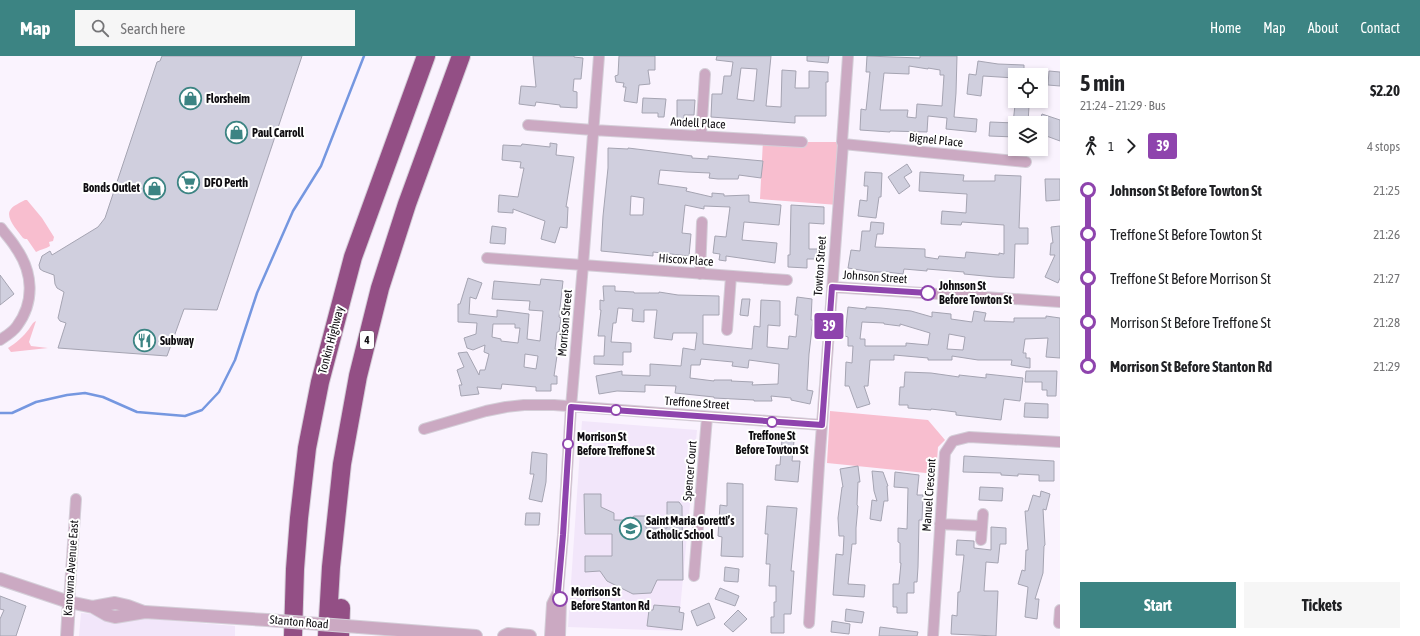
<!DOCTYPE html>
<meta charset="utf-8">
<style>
:root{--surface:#fff;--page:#f6f6f6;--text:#202124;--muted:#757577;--accent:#3c8483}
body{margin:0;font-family:"Asap Condensed",sans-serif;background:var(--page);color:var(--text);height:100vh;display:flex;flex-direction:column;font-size:15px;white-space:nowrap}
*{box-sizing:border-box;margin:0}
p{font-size:13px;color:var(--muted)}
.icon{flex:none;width:22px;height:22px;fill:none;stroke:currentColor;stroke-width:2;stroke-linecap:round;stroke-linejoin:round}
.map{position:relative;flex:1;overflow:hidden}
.details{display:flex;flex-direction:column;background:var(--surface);width:360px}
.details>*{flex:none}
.badge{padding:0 8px;border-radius:3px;font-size:14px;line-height:26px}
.buttons{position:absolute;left:1008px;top:12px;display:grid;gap:8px}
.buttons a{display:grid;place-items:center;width:40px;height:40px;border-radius:0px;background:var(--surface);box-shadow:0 2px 6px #0003;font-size:20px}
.map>.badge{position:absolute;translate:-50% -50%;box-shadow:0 0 0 2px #fff}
.legs{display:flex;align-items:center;gap:6px;height:44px;padding:0 20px;font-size:13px}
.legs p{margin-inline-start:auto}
.overview{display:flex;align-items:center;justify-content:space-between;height:68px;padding:0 20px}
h1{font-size:22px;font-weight:700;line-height:30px}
.action{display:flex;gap:8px;margin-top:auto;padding:8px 20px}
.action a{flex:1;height:46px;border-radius:0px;background:var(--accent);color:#fff;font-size:16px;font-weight:700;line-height:46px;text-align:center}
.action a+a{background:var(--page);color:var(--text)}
ul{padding:0 20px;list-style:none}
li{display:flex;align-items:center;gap:14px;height:44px;font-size:15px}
li i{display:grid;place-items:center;width:6px;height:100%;margin:0 5px;background:currentColor}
li i::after{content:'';width:10px;height:10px;margin:-5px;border:3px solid;border-radius:50%;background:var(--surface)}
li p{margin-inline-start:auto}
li:first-child i{background:linear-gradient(#0000 50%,currentColor 0)}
li:last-child i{background:linear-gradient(currentColor 50%,#0000 0)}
header{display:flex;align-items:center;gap:24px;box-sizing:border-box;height:56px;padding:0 20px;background:var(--accent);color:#fff}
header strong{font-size:19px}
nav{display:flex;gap:22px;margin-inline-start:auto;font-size:14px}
.search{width:280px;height:36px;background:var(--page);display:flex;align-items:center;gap:10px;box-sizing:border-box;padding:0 14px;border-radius:0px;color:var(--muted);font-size:15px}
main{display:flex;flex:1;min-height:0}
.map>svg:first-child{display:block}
</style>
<header>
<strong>Map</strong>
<div class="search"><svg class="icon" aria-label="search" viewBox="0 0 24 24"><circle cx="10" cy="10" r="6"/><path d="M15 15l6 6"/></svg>Search here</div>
<nav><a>Home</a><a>Map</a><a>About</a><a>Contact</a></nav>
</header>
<main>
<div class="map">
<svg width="1060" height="580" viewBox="0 0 1060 580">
<rect width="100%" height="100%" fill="#faf3fe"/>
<path fill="#f2e6fa" d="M582 365 697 374 678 575 568 571Z
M81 557 235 570V580H79Z"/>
<path fill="#f8becf" d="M763 84 802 86H842L838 149 760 143Z
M25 144H27L42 162 54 181 53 185 49 186 50 190C46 193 41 193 36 196L27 183H25L23 182C18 175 4 161 11 153 14 149 20 147 25 144Z
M36 265 29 286 31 290 48 292 11 296 8 292C16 287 24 280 29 273 32 269 32 267 36 265Z
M830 355 928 364 945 384 938 391 936 418 827 407Z"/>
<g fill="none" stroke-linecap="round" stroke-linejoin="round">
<path stroke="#7597e0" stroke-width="2.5" d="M0 357H12L36 346 67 339 85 337 103 341 137 356 185 360 202 354 219 336 235 304 257 237 293 155 321 110 364 0"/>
</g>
<path fill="#d0cfde" stroke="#a5a4b2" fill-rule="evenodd" d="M162 0H302L217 254 184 253 167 300 58 292 66 267 60 265 58 262 64 236 57 232 55 228 54 219 43 215 40 213 39 209 42 200 50 195 52 199 98 171 105 162 157 6 160 5Z
M533 0H574V1L583 2 581 23H574L573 35 577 36V52L560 51V49L536 46 535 50 519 48 521 30 536 31Z
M619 0H655V14H648L650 28 639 29 637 47 624 45 626 31H623L624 27 616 26 615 20 618 19Z
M717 0H771L766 50 781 51 782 14 796 15 795 32H809V15L828 16V26H826V60H795V67L711 61 712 38H722L724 20H731L733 6 716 4ZM741 12 757 13 754 45 737 43Z
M807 0H829L828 7 807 5Z
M867 0 920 2V0H957L956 37 954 61 977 63 976 76 946 73 947 62 928 60 927 76 890 75V76L860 74 861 53 866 54 870 16H866ZM909 10 928 13V12L940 14V19H944L942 50 917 48 916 62 907 61 908 54H880L884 17 909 18Z
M978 5 998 8 1024 9V19H1015V22L983 20 981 40 967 38 969 18 976 19Z
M1049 15 1060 16V30L1048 29Z
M643 42 666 43 664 61H658V57H642Z
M677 44H695L694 59H684V63H677Z
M1015 49 1029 50 1028 67H1013Z
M1042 58 1060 64V85L1041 78V67H1039Z
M990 66 1015 67V81L989 80Z
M550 87 557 88 556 99 574 101 566 151H568L567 172 560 171 555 187 541 183 545 165 513 153V157L498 156 499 139 518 141 524 112H520L521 106 502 104 503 89 521 90 522 88 550 91Z
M608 92 628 93V92L661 96 692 100V102L708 103V100L763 105 761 122 739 119 738 123H718L709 122 710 117 686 116 660 114 658 128 687 132 686 135 712 141V137L724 138V140L749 139V146L781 149 779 169 744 166 742 184 777 187 775 207 726 200V205L719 204 720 198 713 197 715 180 726 181 730 151 704 150V153L685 149 682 177 691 178 689 200 653 196V200L601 195 603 160 608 112ZM631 140 644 142 643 159H630Z
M907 108 912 116 904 121 910 130 899 138 888 121Z
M865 116 882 117 881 141H879L876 162 858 160 860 144 867 145 868 130H864Z
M920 116 964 119 963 125H995V119L1021 120 1019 172H1028V188H1015L1014 222 995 221 964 218V216L927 213V215L904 213 903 218 887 216H872L848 212 851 194 860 195 862 175H870L871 166 884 167 883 178H877L875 191 925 193V201L938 203 939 200 965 202 966 196 999 199V197L1004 198V169L962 166 961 169 941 168 942 155 966 157 967 138 919 135Z
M1045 123H1060V144L1046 145Z
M791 149 824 151V168L809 167V193H817V203H807V212L788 211V199H790Z
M492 170 506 172 505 188 490 187Z
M1060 170V222L1058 227 1045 221 1055 199H1050L1051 187H1053L1051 171Z
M0 219 14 238 0 249Z
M468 222 482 227 476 243 470 241 469 258 497 261V254L529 258 527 283 540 285 543 255 529 254 530 245 492 243 494 225 540 229 541 223 563 225 559 261 561 262 559 276H557L555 293H558L554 320H557V328H551V335H536V331L502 328 501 333 477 331 479 338 461 340 459 329H462L457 314 464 311 458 297 467 296 479 319 480 314H485L489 298 484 296 485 289 473 294 467 292 464 282 476 278 477 267 458 266V248H460ZM493 268H515V272H520L518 287 501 285V283L492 281ZM525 298 538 300 536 313 524 311Z
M603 230H615V235L634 236V237H659V236L678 239 719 240V259H703V288L752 293 754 270 760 271 761 244 780 245V270L768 269 767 291 788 293 789 280 796 281 798 259H795L797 241 812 243 811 264H813L809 298 807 334 813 335 810 348 791 344V342L771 340 772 345H754V344L714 342V341L675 337 676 330 645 329V336L617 335 599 338 596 320 622 315V319L650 320V308L681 310 683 292 695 294 697 277H673L672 284 654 282 657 254H644V266L632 265 633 253 618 252 616 267H613L611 286 631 287V296H623V309L594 308V300H604L605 280H598L601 254H600V244L604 245ZM701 303 733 306 732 310 748 312 749 304 779 308 778 328 752 329 753 326 731 325 732 324H714V325L690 322 691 309H700Z
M742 243H750L748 260 740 259Z
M848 251 866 253V251L881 252 911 255 932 261V256L951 258V263L972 266 974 255 986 257 984 265 1014 266V262H1046V260L1060 262V302L1046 301 1048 282 1025 283 1023 297H1026V302H1030V312L1011 309 1012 304H978L952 300V304H928V302L894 299V304H870L868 330H864L870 348 857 352 849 330H845L846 306 852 307 853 290H848V281L845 280ZM862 266 884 267V268L900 270V268L930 277 928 289 906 287V290H865V283H860ZM949 278 965 281 963 294 947 293Z
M1026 315H1057L1056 340H1047V334H1042V326H1025Z
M905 316 931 317 959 321V319L986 322V318L1023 322 1020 345 1004 343 1001 364 956 359V356L931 353V354L908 352V349H899L900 331H904Z
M1025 347 1048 348V362L1024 361Z
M782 383 794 385 792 405H800L798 426 775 424 776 409H780Z
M532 396 547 398 546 426 542 446 529 443 534 418H530Z
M964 400 1054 405V425H1039V419L1018 418V420L1001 419V417L963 416Z
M858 410 860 426H858L857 449 858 450 856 472V488H852L848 528 865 529 864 541 833 539 836 498 843 499 844 480H839L838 462 842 431H843L840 413Z
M872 415 883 416 888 430H887L888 445H884L881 465 870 463 872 444 877 445 874 435Z
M895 416 919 419 917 439H923L922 464H919L918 511 917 526H914V537H907V557H897V551H893V528H899L901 507H900V487L898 486V472L907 473 908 432 894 431Z
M727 427 743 428V501L721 500 722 481 718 480 720 449 727 450Z
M980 431 1003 432 1002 445 979 444Z
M1041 435 1050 438 1046 454 1043 453 1045 489 1044 490 1043 517 1035 543H1039L1037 563 1025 561 1028 531 1018 528 1022 514 1025 515 1026 494H1028L1025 455H1028L1033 439 1040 441Z
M584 438H601V451L614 457V464H629L634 460H646V472H667V446H679L682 450 683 524H657L651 537 633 538 607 525 600 515 585 516V500H612V478H585Z
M767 450 797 452 791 515H794L791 558H784V577H771V561H774V546H776V530H769L770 508H766L768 478H765Z
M526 457H540L539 469H525Z
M991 471 1006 472V488H1000L998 507 986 506 984 535H998L996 580 951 578 952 559 957 560 958 536H960L964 499H956L957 484 974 485V492L991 494Z
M725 511 739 513 738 526 724 525Z
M720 532 739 540 735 550 715 543Z
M0 540 26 550 16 580H0V563L4 554 0 553Z
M709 547 715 562 697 570 691 555Z
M654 549 680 551 679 556 684 557 682 574 647 570 649 554H653Z
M846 553 864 556 862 567 845 565Z
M738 554 747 563 733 576 724 568Z
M832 565 850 568 849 578 831 576Z
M880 571 918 576 917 580H879Z"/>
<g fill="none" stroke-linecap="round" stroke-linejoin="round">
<defs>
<path id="minor" d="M528 69 593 74 802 86
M701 80 705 18
M843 88 1026 106
M487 202 787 224
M700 218 702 166
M832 231 1060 246
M727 274 731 220
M0 284C6 280 13 276 17 270 35 246 33 216 16 192 12 185 6 179 1 172
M424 373 486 355 506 351 524 349H554L822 369
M940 468 982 470
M981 484 983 458
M694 520 707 361
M558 536 561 546 560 580
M69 546 76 443
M809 567 819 409 843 88 842 86 848 0
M1059 567 1060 554
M550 580 552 548 558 536 563 479 571 351 583 209 599 0
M933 580 945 397 953 385 969 381 1060 386"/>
<path id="tertiary" d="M0 523 69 546 93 551 107 559 115 561 145 556 267 564
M93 551 115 547 128 550 144 556
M359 571 476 580
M67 580 69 546
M504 580 508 578 530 580"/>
<path id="motorway" d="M293 580 295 513 299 462 307 392 320 326 353 201 426 0
M327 580 331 511 342 408 358 320 380 232 407 148 461 0
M340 580 341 552"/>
</defs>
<use href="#minor" stroke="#d4ced8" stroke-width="12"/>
<use href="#tertiary" stroke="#d4ced8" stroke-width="14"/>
<use href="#motorway" stroke="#d4ced8" stroke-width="20"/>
<use href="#minor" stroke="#cba9c2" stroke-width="10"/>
<use href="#tertiary" stroke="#cba9c2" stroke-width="12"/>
<use href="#motorway" stroke="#934f85" stroke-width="18"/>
<defs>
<path id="tertiary-bridge" d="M267 564 359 571"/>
</defs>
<use href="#tertiary-bridge" stroke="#d4ced8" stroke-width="14" stroke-linecap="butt"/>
<use href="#tertiary-bridge" stroke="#cba9c2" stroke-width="12"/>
</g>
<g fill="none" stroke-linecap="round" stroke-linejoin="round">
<defs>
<path id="line-1" d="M560 543 558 536 563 479 571 351 822 369 832 231 928 237"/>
</defs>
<use href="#line-1" stroke="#fff" stroke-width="9"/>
<use href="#line-1" stroke="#8e44ad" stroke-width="6"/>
</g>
<defs>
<symbol id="shop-ring" viewBox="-11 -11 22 22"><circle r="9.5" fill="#fff" stroke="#3c8483" stroke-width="1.5"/><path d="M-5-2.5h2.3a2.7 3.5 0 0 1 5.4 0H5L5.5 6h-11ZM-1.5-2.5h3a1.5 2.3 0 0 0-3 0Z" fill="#3c8483"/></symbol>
<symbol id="supermarket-ring" viewBox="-11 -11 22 22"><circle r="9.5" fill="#fff" stroke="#3c8483" stroke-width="1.5"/><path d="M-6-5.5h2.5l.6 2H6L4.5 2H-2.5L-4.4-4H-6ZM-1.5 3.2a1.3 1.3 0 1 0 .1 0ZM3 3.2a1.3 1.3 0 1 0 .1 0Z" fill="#3c8483"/></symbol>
<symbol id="restaurant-ring" viewBox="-11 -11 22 22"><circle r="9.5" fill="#fff" stroke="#3c8483" stroke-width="1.5"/><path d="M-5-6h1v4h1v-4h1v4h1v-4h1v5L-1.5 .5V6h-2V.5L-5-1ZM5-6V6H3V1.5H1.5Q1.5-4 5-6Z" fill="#3c8483"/></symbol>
<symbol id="school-ring" viewBox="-11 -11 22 22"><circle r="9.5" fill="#fff" stroke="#3c8483" stroke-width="1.5"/><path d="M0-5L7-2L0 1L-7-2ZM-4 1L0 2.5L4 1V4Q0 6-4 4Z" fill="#3c8483"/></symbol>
</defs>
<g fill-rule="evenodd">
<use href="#shop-ring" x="178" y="30" width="25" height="25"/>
<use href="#shop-ring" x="224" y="64" width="25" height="25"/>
<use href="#supermarket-ring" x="176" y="114" width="25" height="25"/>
<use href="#shop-ring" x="142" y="120" width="25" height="25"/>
<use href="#restaurant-ring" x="132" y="272" width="25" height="25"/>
<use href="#school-ring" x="618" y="460" width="25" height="25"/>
</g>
<g fill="#fff" stroke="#8e44ad" stroke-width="2">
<circle cx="928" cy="237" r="7"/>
<circle cx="616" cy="354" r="5"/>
<circle cx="772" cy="366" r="5"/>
<circle cx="568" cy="388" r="5"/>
<circle cx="560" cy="543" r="7"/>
</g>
<g text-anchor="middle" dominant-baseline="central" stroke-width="4" stroke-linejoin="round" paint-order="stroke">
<rect fill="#fff" stroke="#575658" stroke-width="1" x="360" y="275" width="14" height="18" rx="3"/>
<g font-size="11" font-weight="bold" fill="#0f0d11">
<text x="367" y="284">4</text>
</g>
<g font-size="12" font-weight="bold" fill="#0f0d11" stroke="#fff" text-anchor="start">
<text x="206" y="43">Florsheim</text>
<text x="252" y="77">Paul Carroll</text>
<text x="204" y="127">DFO Perth</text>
<text x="140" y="132" text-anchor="end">Bonds Outlet</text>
<text x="160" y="285">Subway</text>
<text x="646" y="465">Saint Maria Goretti’s<tspan x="646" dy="14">Catholic School</tspan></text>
</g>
<g font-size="12" fill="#0f0d11" stroke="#fff">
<text transform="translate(698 67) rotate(3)">Andell Place</text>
<text transform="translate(936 84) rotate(6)">Bignel Place</text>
<text transform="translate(686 204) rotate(4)">Hiscox Place</text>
<text transform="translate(820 210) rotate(-86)">Towton Street</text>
<text transform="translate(875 221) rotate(4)">Johnson Street</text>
<text transform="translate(565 267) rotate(-85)">Morrison Street</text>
<text transform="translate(331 284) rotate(-75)">Tonkin Highway</text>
<text transform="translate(697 347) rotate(4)">Treffone Street</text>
<text transform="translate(690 415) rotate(-85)">Spencer Court</text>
<text transform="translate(929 439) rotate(-86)">Manuel Crescent</text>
<text transform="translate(71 512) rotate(-86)">Kanowna Avenue East</text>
<text transform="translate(299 566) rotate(5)">Stanton Road</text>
</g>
<g font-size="12" font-weight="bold" fill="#0f0d11" stroke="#fff" text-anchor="start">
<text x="939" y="230">Johnson St<tspan x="939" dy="14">Before Towton St</tspan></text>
<text x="772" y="380" text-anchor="middle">Treffone St<tspan x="772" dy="14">Before Towton St</tspan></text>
<text x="577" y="381">Morrison St<tspan x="577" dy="14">Before Treffone St</tspan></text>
<text x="571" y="536">Morrison St<tspan x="571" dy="14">Before Stanton Rd</tspan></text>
</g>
</g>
</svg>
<div class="buttons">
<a><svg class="icon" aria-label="locate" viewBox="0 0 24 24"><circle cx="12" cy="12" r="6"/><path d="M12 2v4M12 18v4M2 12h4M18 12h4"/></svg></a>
<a><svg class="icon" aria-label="layers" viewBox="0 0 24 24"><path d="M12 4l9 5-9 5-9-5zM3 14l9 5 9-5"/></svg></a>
</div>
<b class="badge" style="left:829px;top:270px;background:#8e44ad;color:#fff">39</b>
</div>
<section class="details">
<div class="overview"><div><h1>5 min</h1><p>21:24 – 21:29 · Bus</p></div><b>$2.20</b></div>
<div class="legs"><svg class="icon" aria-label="walk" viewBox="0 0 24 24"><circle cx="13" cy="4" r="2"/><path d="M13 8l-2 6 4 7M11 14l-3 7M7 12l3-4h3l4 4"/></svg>1<svg class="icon" aria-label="forward" viewBox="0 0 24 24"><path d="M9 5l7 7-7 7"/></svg><b class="badge" style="background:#8e44ad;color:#fff">39</b><p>4 stops</p></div>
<ul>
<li><i style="color:#8e44ad"></i><b>Johnson St Before Towton St</b><p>21:25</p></li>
<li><i style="color:#8e44ad"></i><span>Treffone St Before Towton St</span><p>21:26</p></li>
<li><i style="color:#8e44ad"></i><span>Treffone St Before Morrison St</span><p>21:27</p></li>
<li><i style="color:#8e44ad"></i><span>Morrison St Before Treffone St</span><p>21:28</p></li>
<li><i style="color:#8e44ad"></i><b>Morrison St Before Stanton Rd</b><p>21:29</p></li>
</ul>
<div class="action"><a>Start</a><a>Tickets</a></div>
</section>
</main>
